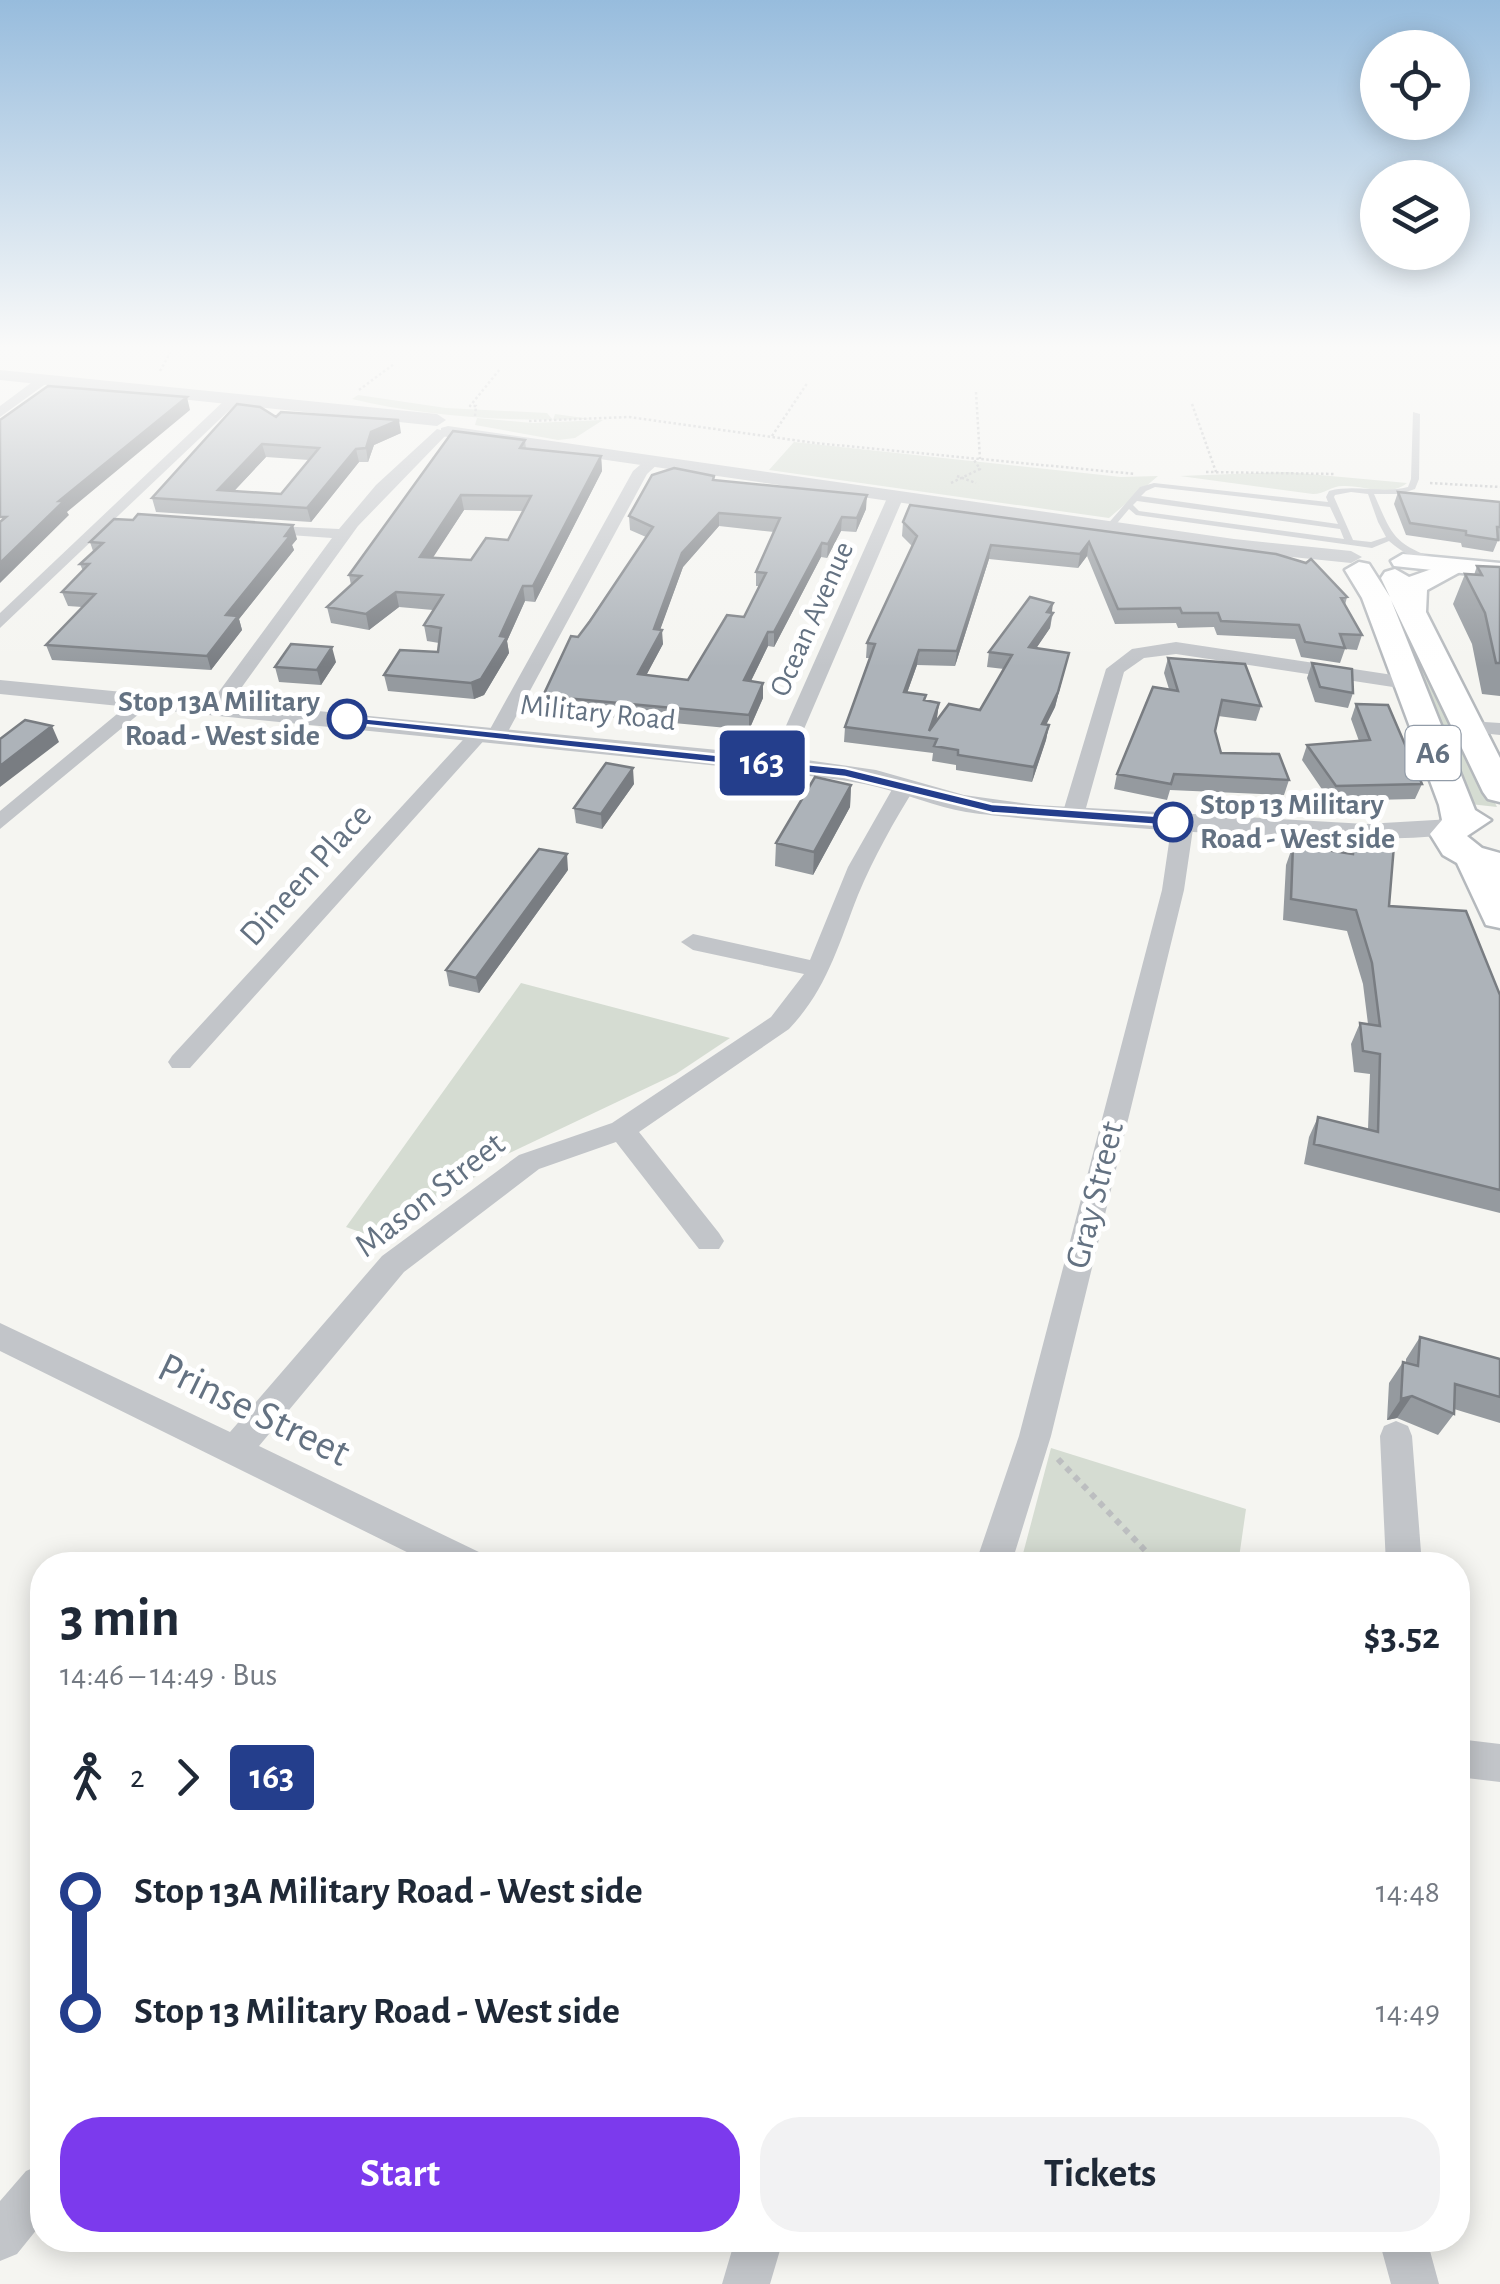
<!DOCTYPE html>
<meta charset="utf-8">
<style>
:root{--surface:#fff;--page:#f2f2f3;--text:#1f2937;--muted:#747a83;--accent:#7c3aed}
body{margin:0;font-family:"Alegreya Sans",sans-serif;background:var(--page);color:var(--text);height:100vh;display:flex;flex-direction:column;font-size:38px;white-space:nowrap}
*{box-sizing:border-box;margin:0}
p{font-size:32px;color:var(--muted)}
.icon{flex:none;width:55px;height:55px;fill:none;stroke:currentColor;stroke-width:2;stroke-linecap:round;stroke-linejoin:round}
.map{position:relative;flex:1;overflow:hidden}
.side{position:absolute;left:30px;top:1552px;width:1440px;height:700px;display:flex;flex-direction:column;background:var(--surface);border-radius:40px;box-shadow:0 5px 25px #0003}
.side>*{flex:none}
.badge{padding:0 20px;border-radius:8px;font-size:35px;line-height:65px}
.fabs{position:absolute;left:1360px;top:30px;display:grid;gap:20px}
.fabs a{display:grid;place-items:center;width:110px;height:110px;border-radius:50%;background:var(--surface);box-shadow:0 5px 25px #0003;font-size:50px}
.map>.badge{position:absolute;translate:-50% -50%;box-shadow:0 0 0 5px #fff}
.legs{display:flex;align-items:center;gap:15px;height:110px;padding:0 30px;font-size:32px}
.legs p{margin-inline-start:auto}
.summary{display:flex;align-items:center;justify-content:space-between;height:170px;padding:0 30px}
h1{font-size:55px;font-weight:700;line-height:75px}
.primary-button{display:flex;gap:20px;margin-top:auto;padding:20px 30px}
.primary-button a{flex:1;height:115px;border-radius:40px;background:var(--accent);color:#fff;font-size:40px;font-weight:700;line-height:115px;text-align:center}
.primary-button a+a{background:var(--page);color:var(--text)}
ul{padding:0 30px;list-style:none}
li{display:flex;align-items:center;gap:35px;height:120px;font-size:38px}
li i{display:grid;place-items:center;width:15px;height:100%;margin:0 12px;background:currentColor}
li i::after{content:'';width:25px;height:25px;margin:-12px;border:8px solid;border-radius:50%;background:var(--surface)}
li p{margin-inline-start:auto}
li:first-child i{background:linear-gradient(#0000 50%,currentColor 0)}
li:last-child i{background:linear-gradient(currentColor 50%,#0000 0)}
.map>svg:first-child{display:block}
</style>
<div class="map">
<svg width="1500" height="2284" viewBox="0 0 1500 2284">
<rect width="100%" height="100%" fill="#f5f5f1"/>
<path fill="#d5dcd2" d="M358 395 446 408 547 413 553 420 555 414 591 419C513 422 427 417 352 399Z
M477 418 532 423 603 420 575 438 558 440 475 425Z
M794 442 1121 477 1158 476 1109 518 769 470Z
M1287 472 1407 483C1388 498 1365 485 1343 486 1331 486 1325 494 1313 494L1180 476Z
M1373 582 1388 583 1497 807 1470 804Z
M521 983 730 1038 676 1074 503 1156 388 1242 346 1227Z
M1051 1448 1246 1509 1238 1565H1020Z"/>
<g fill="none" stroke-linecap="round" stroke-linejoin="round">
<defs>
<path id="secondary" d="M1403 554 1500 563V577L1394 566 1391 561Z"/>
<path id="primary" d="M1359 562 1369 564 1390 597 1381 578 1385 572 1395 569 1409 577 1446 564 1460 572 1427 590 1426 612 1500 758V802L1488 799 1483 792 1391 600 1475 810 1491 820 1467 836 1482 848 1500 853V928L1486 925 1457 863 1443 855 1430 834 1442 820 1439 805 1362 598 1345 570Z"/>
</defs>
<use href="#secondary" stroke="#b4b9be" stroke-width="5"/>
<use href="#primary" stroke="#b5b9bd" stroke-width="5"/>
<path stroke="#bcbec0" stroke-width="2.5" stroke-dasharray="2.5 2.5" stroke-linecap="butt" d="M160 371 170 353
M359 390 394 364
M976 392 980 459
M1192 404 1216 472
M475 416 476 406H470L500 369
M529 421 629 417 815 443 1135 474
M772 436 808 382
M1206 472 1335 474
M957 476 976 483
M951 483 980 469 974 460
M1430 483 1500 487"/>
<path stroke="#bcbec0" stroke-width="6" stroke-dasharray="6 6" stroke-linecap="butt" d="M1058 1459 1159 1565"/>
<path fill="#c2c5c9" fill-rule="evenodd" d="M1413 412 1420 414 1419 479 1415 489 1400 494H1374C1392 535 1393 544 1437 559V563C1420 562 1402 553 1389 541L1372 548 1136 515 1129 509 1113 528 1106 526 1140 487 1154 483 1328 502 1326 497 1329 491C1356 484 1381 494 1408 487L1411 479ZM1155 487 1330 507 1338 524 1141 496 1146 491ZM1351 492 1368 494 1378 522 1386 537 1371 542 1353 540 1334 497 1335 495ZM1137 501 1340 529 1344 539 1139 511 1133 505Z"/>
<path fill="#c2c5c9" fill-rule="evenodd" d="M39 377 51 380 0 417V406Z
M227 398 239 401 0 628V613Z
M437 429 449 432 358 526 226 709H212V701L332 538 261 533 253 528 255 525 339 529 376 485Z
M647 459 660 462 647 474 504 739 488 736 190 1068H172L168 1062 172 1056 473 729 489 731 633 471Z
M896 491 904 496 789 764 786 768H772L769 764 888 496Z
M1176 642 1406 677 1416 683 1406 689 1176 654 1144 658 1124 672 1084 815 1081 820H1065L1062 815 1106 669 1132 649Z
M140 695 157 699 0 829V811Z
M1469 721 1500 723V735L1462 731V723Z
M905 780 916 786C894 821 874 857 858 895 838 946 827 989 789 1029L639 1132 719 1233 724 1241 719 1249H699L616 1142 539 1169 404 1272 259 1446 481 1553 487 1565H433L0 1351V1323L230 1432 382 1256 519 1155 612 1123 771 1017 804 974 693 950 681 942 693 934 810 960 848 867 894 786Z
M1183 815 1194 822 1184 890 1051 1436 1011 1565H975L1019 1436 1162 890 1172 822Z
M1396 1421 1408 1426 1412 1436 1422 1565H1386L1380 1436 1384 1426Z
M1458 1739 1500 1744V1782L1458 1777Z
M42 2164V2223L17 2254 0 2261V2201L26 2171Z
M735 2240H783L770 2284H722Z
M1379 2240H1427L1439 2284H1391Z"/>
<path fill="#c2c5c9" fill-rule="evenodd" d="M0 370 437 414 446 420 437 426 0 380Z
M448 426 1234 539 1351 551 1362 557 1351 563 1234 551 441 436V428Z
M0 680 779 756 876 770 964 795 1036 805 1366 824 1452 819 1466 827C1444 857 1024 821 966 812 936 807 907 794 877 787 846 779 811 777 779 772L0 694Z"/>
<use href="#secondary" fill="#fff" fill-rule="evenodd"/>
<use href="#primary" fill="#fff" fill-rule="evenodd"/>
</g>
<path fill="#959a9f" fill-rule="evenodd" d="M276 417 401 433 374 445 368 462H359L311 522 156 512 152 498ZM266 457 309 460 281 494 234 491Z
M525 440 526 449 601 456 602 471 535 602 525 601 507 641 509 653 484 695 474 699 388 691 384 675 438 652 439 643 427 641 424 625 433 610 399 607 369 630 331 623 327 607 351 585 349 575ZM464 510 524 511 508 540 471 560 432 558Z
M714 476V480L866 509 856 532 841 531 827 558 821 557 774 647 768 646 751 681 763 698 749 730 544 711 543 696 578 637 646 537 630 530 629 516ZM719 526 774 532 756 572V586H759L744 617 688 680 646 675 663 644 660 629 683 567Z
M1398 492 1500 502V541L1498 540 1493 552 1462 547 1461 543 1406 535 1394 504Z
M910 505 1347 597 1345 605 1362 635 1357 650 1345 649 1340 663 1301 657 1295 639 1217 635 1214 627 1178 628 1176 623 1115 624 1087 556 1078 568 989 559 955 666 917 665 907 693 925 700 939 703 936 723 980 710 1004 669 987 667 989 652 1053 613 1050 628 1036 648 1069 653 1055 707 1046 725H1049L1046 740 1032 782 956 770V765L932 761 933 753 844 742 845 727 870 658H866L867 643 912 546 902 536 903 522Z
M297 539 292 545 294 550 239 619 242 630 211 670 52 660 46 645 82 607 68 606 62 592 83 571 80 564 93 551 90 542Z
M1477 566 1500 567V696L1482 694 1472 644 1453 604 1465 574 1474 575Z
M1168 658 1261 706 1256 721 1218 716 1215 731 1221 753 1289 780 1284 795 1170 790 1167 800 1114 789 1117 774 1169 689 1164 673Z
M336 662 321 685 279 682 275 667Z
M1312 663 1353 693 1348 708 1315 702 1307 678Z
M1356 704 1422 784 1415 799 1330 801 1302 760 1307 745 1359 741 1351 719Z
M634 784 602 829 576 823 574 808Z
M851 785 850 807 813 875 775 866 776 843Z
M1355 838 1389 906 1500 995V1213L1304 1164 1309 1137 1318 1117 1368 1129 1370 1074 1354 1072 1351 1044 1360 1023 1368 1024 1363 984 1347 931 1283 920 1286 865 1293 845 1349 854Z
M568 870 479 993 449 986 446 970Z
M1420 1337 1500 1359V1423L1454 1409V1414L1438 1435 1397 1418 1387 1420 1389 1383 1403 1362H1406V1359Z"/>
<path fill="#797d82" d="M187 397 190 410 67 512 69 515 0 583V563L59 501Z
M399 420 401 433 374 445 368 462 366 448 371 432Z
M262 444 266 457 222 504 218 490Z
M356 449 359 462 311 522 307 508Z
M601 456 602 471 535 602 533 586Z
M461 495 464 510 423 573 420 557Z
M867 495 866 509 856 532 857 518Z
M719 513V526L683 567 655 644 654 629 682 553Z
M842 517 841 531 827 558 828 544Z
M293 525 297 539 292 545 294 550 239 619 242 630 211 670 207 656 226 615Z
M1089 542 1087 556 1078 568 1080 554Z
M822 543 821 557 774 647V632Z
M991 545 989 559 955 666 957 651Z
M523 586 525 601 507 641 509 653 484 695 474 699 471 683 500 636Z
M396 592 399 607 369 630 366 614Z
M1053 603 1050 628 1027 662 1029 647Z
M662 630 663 644 639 689 638 674Z
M768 632V646L744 695V680Z
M332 647 336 662 321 685 317 670Z
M919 650 917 665 902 707 904 692Z
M1069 653 1055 707 1039 739 1042 724Z
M763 683V698L749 730V715Z
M939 703 937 718 930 738 929 731Z
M1049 725 1046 740 1032 782 1034 767Z
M52 726 59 742 0 787V766Z
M633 768 634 784 602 829 601 814Z
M851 785 850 807 813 875 814 852Z
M567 854 568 870 479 993 476 978Z
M1412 1396 1397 1418 1387 1420 1401 1399Z"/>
<path fill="#adb3b9" stroke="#797d82" stroke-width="2.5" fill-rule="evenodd" d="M48 386 187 397 59 501H64L0 563V522L6 517H0V420Z
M237 404 260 407 276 417 281 412 399 420 371 432 366 448 356 449 307 508 152 498ZM262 444 319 448 281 494 218 490Z
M453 431 525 440 520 448 601 456 533 586H523L500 636 507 637 481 679 471 683 384 675 400 650 438 652 441 628 424 625 443 595 396 592 366 614 327 607 361 576 349 575ZM461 495 531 496 508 540 486 538 471 560 420 557Z
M674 468 714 476 713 480 867 495 857 518 842 517 828 544 822 543 774 632H768L744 680 763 683 749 715 543 696 571 636 578 637 590 621 653 527 629 516 652 475ZM719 513 780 518 756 572 766 573 744 617 727 615 688 680 638 674 662 630 654 629 682 553Z
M1398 492 1500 502V527H1497L1498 540 1466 535V531L1410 523Z
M910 505 1276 554 1306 563 1311 559 1347 597 1341 598 1362 635 1340 634 1345 648 1305 642 1299 625 1221 621 1218 613H1182L1180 608 1118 609 1089 542 1080 554 991 545 957 651 919 650 904 692 926 695 924 700 939 703 929 731 949 704 980 710 1012 655 989 652 1030 597 1053 603 1047 612 1053 613 1029 647 1069 653 1058 692 1042 724 1049 725 1034 767 958 755V750L934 746 937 739 845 727 875 644 867 643 917 536 903 522Z
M138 514 293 525 285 536H290L226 615 238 616 207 656 46 645 95 594 62 592 89 564H80L103 543 90 542 114 519 133 520Z
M1477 566 1500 567V663H1496L1485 613 1465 574 1482 575Z
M291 644 332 647 317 670 275 667Z
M1168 658 1245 664 1261 706 1222 700 1215 731 1221 753 1279 754 1289 780 1174 774 1171 784 1117 774 1153 687 1178 691Z
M1312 663 1352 669 1353 693 1320 687Z
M1356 704 1388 705 1422 784 1336 786 1307 745 1370 740Z
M25 720 52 726 0 766V739Z
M606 763 633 768 601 814 574 808Z
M815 777 851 785 814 852 776 843Z
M1355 838 1394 845 1389 906 1466 911 1500 995V1190L1314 1144 1318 1117 1378 1132 1380 1054 1363 1051 1360 1023 1380 1026 1372 963 1356 910 1291 899 1293 845 1353 854Z
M539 849 567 854 476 978 446 970Z
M1420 1337 1500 1359V1397L1455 1384 1454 1414 1412 1396 1401 1399 1403 1362 1418 1366Z"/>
<linearGradient id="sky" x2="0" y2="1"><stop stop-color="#97bcdd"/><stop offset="0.52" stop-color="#fafaf9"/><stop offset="1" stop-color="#fafaf9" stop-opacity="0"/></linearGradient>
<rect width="1500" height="667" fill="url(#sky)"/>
<path fill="#243e8c" stroke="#fff" stroke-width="2.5" d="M342 716 845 768 992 804 1173 817 1181 822 1173 826 992 813 845 777 347 723Z"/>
<g fill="#fff" stroke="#243e8c" stroke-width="5">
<circle cx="347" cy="719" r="18"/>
<circle cx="1173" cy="822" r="18"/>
</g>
<g text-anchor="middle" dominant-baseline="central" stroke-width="10" stroke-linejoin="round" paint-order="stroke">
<g font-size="30" fill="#647282" stroke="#fff">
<text transform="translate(812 619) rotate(-66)">Ocean Avenue</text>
<text transform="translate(598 713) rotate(6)">Military Road</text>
</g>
<g font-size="30" font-weight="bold" fill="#647282" stroke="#fff" text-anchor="end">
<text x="320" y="702">Stop 13A Military<tspan x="320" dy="34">Road - West side</tspan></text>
<text x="1200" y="805" text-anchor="start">Stop 13 Military<tspan x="1200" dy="34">Road - West side</tspan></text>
</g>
<rect fill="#fff" stroke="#929ca8" stroke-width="2.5" x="1405.5" y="726" width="55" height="54" rx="8"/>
<g font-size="32" font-weight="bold" fill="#647282">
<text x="1433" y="753">A6</text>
</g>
<g font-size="35" fill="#647282" stroke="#fff">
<text transform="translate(306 875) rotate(-48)">Dineen Place</text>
<text transform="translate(430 1195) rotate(-38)">Mason Street</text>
<text transform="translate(1095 1195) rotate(-76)">Gray Street</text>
</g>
<g font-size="42" fill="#647282" stroke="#fff">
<text transform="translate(254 1410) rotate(26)">Prinse Street</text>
</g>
</g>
</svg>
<div class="fabs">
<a><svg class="icon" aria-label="locate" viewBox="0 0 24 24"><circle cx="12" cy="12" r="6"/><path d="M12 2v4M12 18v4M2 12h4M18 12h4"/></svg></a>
<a><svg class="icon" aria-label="layers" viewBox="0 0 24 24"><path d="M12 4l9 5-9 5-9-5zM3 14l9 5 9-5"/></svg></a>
</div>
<b class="badge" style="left:762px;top:763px;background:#243e8c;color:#fff">163</b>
<section class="side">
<div class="summary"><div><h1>3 min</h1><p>14:46 – 14:49 · Bus</p></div><b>$3.52</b></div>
<div class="legs"><svg class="icon" aria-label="walk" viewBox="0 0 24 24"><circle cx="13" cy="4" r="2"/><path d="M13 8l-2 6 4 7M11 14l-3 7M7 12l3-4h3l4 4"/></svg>2<svg class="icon" aria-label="forward" viewBox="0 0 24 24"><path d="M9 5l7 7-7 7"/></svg><b class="badge" style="background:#243e8c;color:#fff">163</b></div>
<ul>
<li><i style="color:#243e8c"></i><b>Stop 13A Military Road - West side</b><p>14:48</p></li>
<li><i style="color:#243e8c"></i><b>Stop 13 Military Road - West side</b><p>14:49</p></li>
</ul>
<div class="primary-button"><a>Start</a><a>Tickets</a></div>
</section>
</div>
